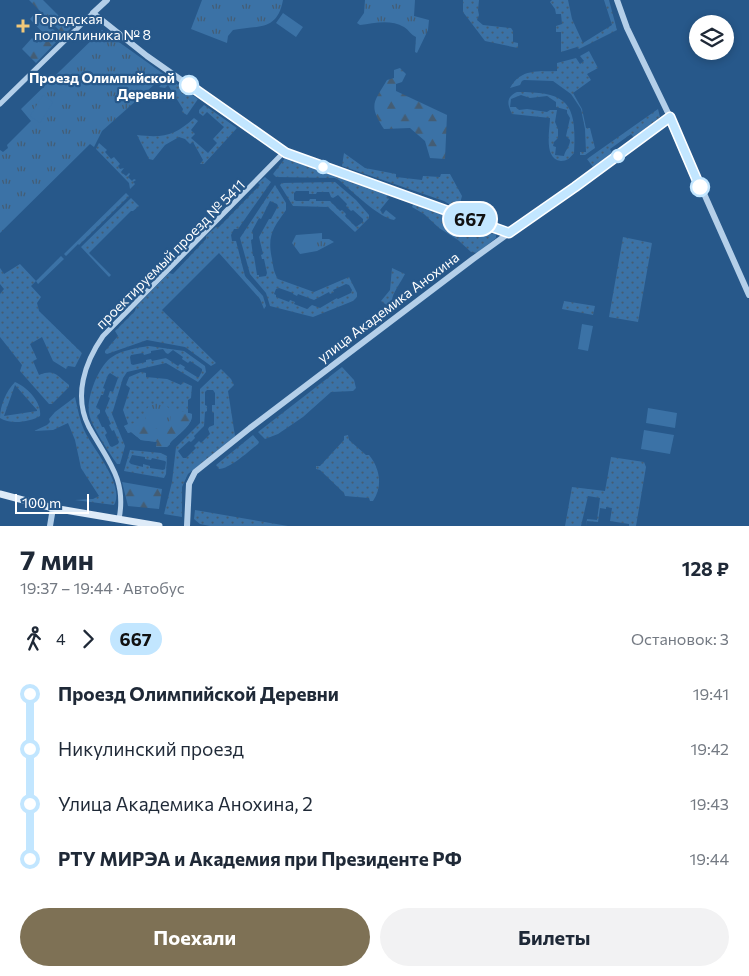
<!DOCTYPE html>
<html lang="ru">
<meta charset="utf-8">
<style>
:root{--surface:#fff;--page:#f2f2f3;--text:#1f2937;--muted:#747a83;--accent:#7e7155}
body{margin:0;font-family:Commissioner,sans-serif;background:var(--page);color:var(--text);height:100vh;display:flex;flex-direction:column;font-size:19px;white-space:nowrap}
*{box-sizing:border-box;margin:0}
p{font-size:16px;color:var(--muted)}
.icon{flex:none;width:28px;height:28px;fill:none;stroke:currentColor;stroke-width:2;stroke-linecap:round;stroke-linejoin:round}
.map{position:relative;height:526px;overflow:hidden}
.drawer{display:flex;flex-direction:column;background:var(--surface);flex:1}
.drawer>*{flex:none}
.badge{padding:0 10px;border-radius:16px;font-size:18px;line-height:32px}
.tools{position:absolute;left:689px;top:15px;display:grid;gap:10px}
.tools a{display:grid;place-items:center;width:45px;height:45px;border-radius:50%;background:var(--surface);box-shadow:0 2px 8px #0003;font-size:25px}
.scale{position:absolute;left:15px;bottom:12px;width:74px;box-sizing:border-box;padding-left:5px;border:2px solid #fff;border-top:0;font-size:14px;line-height:18px;white-space:nowrap;color:#fff;-webkit-text-stroke:4px #27588a;paint-order:stroke}
.map>.badge{position:absolute;translate:-50% -50%;box-shadow:0 0 0 2px #fff}
.legs{display:flex;align-items:center;gap:8px;height:55px;padding:0 20px;font-size:16px}
.legs p{margin-inline-start:auto}
.summary{display:flex;align-items:center;justify-content:space-between;height:85px;padding:0 20px}
h1{font-size:28px;font-weight:700;line-height:38px}
.primary-button{display:flex;gap:10px;margin-top:auto;padding:10px 20px}
.primary-button a{flex:1;height:58px;border-radius:30px;background:var(--accent);color:#fff;font-size:20px;font-weight:700;line-height:58px;text-align:center}
.primary-button a+a{background:var(--page);color:var(--text)}
ul{padding:0 20px;list-style:none}
li{display:flex;align-items:center;gap:18px;height:55px;font-size:19px}
li i{display:grid;place-items:center;width:8px;height:100%;margin:0 6px;background:currentColor}
li i::after{content:'';width:12px;height:12px;margin:-6px;border:4px solid;border-radius:50%;background:var(--surface)}
li p{margin-inline-start:auto}
li:first-child i{background:linear-gradient(#0000 50%,currentColor 0)}
li:last-child i{background:linear-gradient(currentColor 50%,#0000 0)}
.map>svg:first-child{display:block}
</style>
<div class="map">
<svg width="749" height="526" viewBox="0 0 749 526">
<defs>
<pattern id="grass-dots" width="8" height="8" patternUnits="userSpaceOnUse" patternTransform="scale(1.25)"><rect width="8" height="8" fill="#3b72a6"/><path d="M2 2h.1M6 6h.1" fill="none" stroke="#445d74" stroke-width="1.8" stroke-linecap="round"/></pattern>
<pattern id="forest-firs" width="22" height="20" patternUnits="userSpaceOnUse" patternTransform="scale(1.25)"><rect width="22" height="20" fill="#3b72a6"/><path d="M5 1l3.5 6h-7zM16 11l3.5 6h-7z" fill="#445d74"/></pattern>
<pattern id="park-tufts" width="24" height="20" patternUnits="userSpaceOnUse" patternTransform="scale(1.25)"><rect width="24" height="20" fill="#3b72a6"/><path d="M3 7l-1-3M5 7V3M7 7l1-3M15 17l-1-3M17 17v-4M19 17l1-3" fill="none" stroke="#445d74"/></pattern>
</defs>
<rect width="100%" height="100%" fill="#27588a"/>
<path fill="url(#grass-dots)" fill-rule="evenodd" d="M463 0H479L478 10 479 15 477 20 483 25 511 28 513 31V42L518 43V48L485 41 463 12Z
M552 0H568L572 19 583 43 612 25 604 0H609L617 30 579 49 577 47 561 52V32H556V26L562 24 561 14H556L555 9 550 2Z
M589 51 598 68 587 74 591 80 573 93 582 109 586 128H590L595 148 585 155H580V152H586L585 129 581 109 571 94 553 81 524 80 522 81 520 85 510 88C521 68 538 72 557 71V63L576 58 580 64 584 61 580 56Z
M168 78 198 99 187 115 182 112 183 109 168 85 165 88 159 87Z
M517 92C567 92 577 102 574 153 570 158 567 161 561 161 543 159 550 129 550 118L512 114C507 104 506 97 517 92ZM521 95 530 98 547 96 556 102V107L567 110V113L570 118 566 136 570 140C570 147 565 150 564 156L555 155 556 147 553 146 554 142 558 138V129L555 122 557 110H550L547 112 527 109 519 110 516 107H510L511 99Z
M204 105 237 128 204 164H200L203 160 193 142 190 144 185 139 179 137 165 145 153 160 149 159 137 135C163 138 175 136 194 118L198 121 191 130 195 134 191 138 208 153 217 143 213 139 224 127 207 112 203 116 199 113V110Z
M658 109 660 117 634 138 631 134 610 149 612 153 593 167 587 159Z
M99 143 107 150 105 152 111 159 114 157 120 164 118 166 120 169 124 168 121 172 126 176 129 173 130 174 128 177 132 181 134 179 136 180 133 182 135 184 130 189 129 183 96 149Z
M344 153 365 168 396 174V177L422 180 423 176 440 177 441 174H450L462 196 459 207 452 206 444 201 342 166Z
M286 157 388 194 387 197 389 199 380 210 383 214 386 210 396 218 394 220C378 217 352 191 339 180L335 178 276 177 273 174Z
M265 177 271 182 238 229H234L231 235 232 241H236L245 276 263 296 266 306 264 309 260 299 219 253 162 310 216 363 211 366 185 347 147 340 107 354 105 353V351L118 336 115 331 135 311 136 307 169 273 173 274 206 239V236L216 227H219L260 185 258 183Z
M335 182 356 200 369 215V218L355 232 328 207 293 206 280 185 282 183ZM296 191H309V194H316L317 192H329L331 197 333 198 338 195 347 204 346 206 351 211 353 210 363 219V222L356 227 345 216 346 214 342 210 340 211 330 201H316V199H310L309 201H296L294 200V193Z
M275 185 286 203V210C273 228 267 236 272 259 273 266 274 273 278 279L314 292 349 277 357 293V297L353 301 313 317 270 306 266 293 250 274 240 238ZM270 201 277 204 278 206 271 219H269L259 237 263 254 261 255 262 259H264L267 273 266 276 259 277V275H257L254 256H253L251 240 253 239V234L252 231 259 218 261 219ZM346 284 349 285 352 290 351 293 338 299 337 298 320 308 312 305 307 309 294 304 295 302 290 300 289 302 276 297V295L274 294 276 289 279 288 293 293V294L297 296 298 294 314 300 329 292 330 294 334 292 333 290Z
M126 193 129 196 79 245 78 244 66 256 64 254Z
M131 198 139 206 133 211H131L89 253 111 275 109 277 81 247Z
M414 203 471 224 472 223 494 230 496 233V238L477 253 471 252 458 240 439 228 424 214 412 207Z
M623 237 652 243 638 322 609 317Z
M61 256 64 259 38 284 36 281 31 286 41 297 37 303 39 311 82 353 75 367 68 366 66 369 53 361 42 337 30 344 37 359 33 361 39 375C55 369 56 375 69 385V387L52 404H49L20 371 22 365 0 337V294L4 289 0 284V268L4 274 20 264 36 281Z
M392 268 405 274C401 282 391 295 392 302L388 306 381 301 390 290Z
M564 301 595 306 593 315 562 309Z
M149 346 184 351 205 366 206 372 198 382 166 363 127 372 123 378 112 414 125 446 120 464H117C109 452 91 426 89 413 86 398 99 365 112 357 122 350 137 348 149 346ZM163 349 166 353 168 354 173 350 183 357 182 359 188 363 190 361 202 369V371L199 377H197L184 369 185 367 180 364 178 366 166 358 152 361 151 359 146 360V362L133 365 131 364 130 357 131 355 143 353 144 355 151 353V351ZM110 373 118 378 113 392 110 391 108 397 110 398 105 411 111 424 109 425 112 431 114 430 119 442 118 444 112 447 110 446 105 435 107 433 104 427H102L97 416 100 413V410L96 407 101 395H103L105 389 103 388 108 375Z
M342 367 354 380 356 388 353 391 331 392 303 417 278 434 265 439 258 432Z
M221 369 231 379 234 385 228 391 235 436 188 474 182 487V517L164 514 172 482 176 447 200 423V389ZM207 390H213L215 393V405H212V412L214 413V425L209 427 208 429 210 434 201 443 199 441 194 446 196 448 186 458H183L178 451 189 441 191 442 195 438 194 436 204 426 205 412 207 411V406L205 405V392Z
M141 372 146 373V377L167 379 181 385 183 382 192 386 191 398 188 400V413L192 414C193 426 177 435 170 443V444L167 447H156L157 442 141 440 131 432 128 433 124 426 128 424 123 410 130 388 126 385 129 377Z
M15 382C27 387 42 402 40 416 30 422 10 425 0 418 0 406 6 391 15 382ZM15 385 37 410V411L4 416Z
M75 397C78 410 80 422 86 434 95 451 125 486 114 505L75 500 93 499 99 496 81 468 75 440 68 423 53 430 34 431 47 425 50 422 49 419 55 412Z
M253 435 259 442 258 444C249 451 230 469 219 469L216 465Z
M348 435 349 440 366 455H369C380 468 383 487 373 501H370L369 498 345 496 344 493 320 470 316 469V466H320L344 440V436Z
M130 450 161 453 167 456 166 474 164 478 124 471ZM132 455 145 457V459L151 460 152 458 165 461 166 462 165 469 163 470 150 468V466L143 464V467L131 464 129 462Z
M611 457 644 462 646 467 636 526H629V524L610 521 612 508 606 507V509L600 508 598 522 587 521 586 526 587 519 597 520 600 498 588 496 581 526H565L572 487 605 491Z
M195 510 288 526H210L200 524 194 519Z"/>
<path fill="url(#forest-firs)" d="M29 0H43L71 28 64 35Z
M36 12 61 37 36 63 22 49 32 38 37 43 45 35 30 19Z
M400 68 406 74 402 82 396 84V91L447 115 445 159 430 158 425 141 410 128 384 129C368 105 374 102 387 80L394 78V70Z
M177 410 192 414C193 426 177 435 170 443V444L167 447H156L157 442 141 440 131 432 128 433 124 426 145 420 152 427 158 429 169 424 171 418V411Z
M122 482 162 489 159 509 128 506Z"/>
<path fill="url(#park-tufts)" d="M202 0H283C277 32 258 25 233 30L228 36 227 43 191 29Z
M365 0H415L414 16 429 20 428 30 417 53 415 52 416 37C411 35 409 30 404 27 391 19 374 23 360 25L357 23 364 13Z
M102 30 165 75 102 131 94 147 90 144 0 233V150L3 152 8 148 7 145 31 121 21 109Z
M322 233V239H329L334 242 317 251 300 254 292 243 296 235Z
M145 416a13 13 0 1 1 26 0a13 13 0 1 1-26 0Z"/>
<path fill="#3b72a6" d="M283 13 303 27 296 37 276 23Z
M43 95 53 102 40 123 30 116Z
M582 324 593 326 588 351 578 349Z
M648 408 677 413 675 428 646 423Z
M644 430 674 435 670 454 641 449Z"/>
<g fill="none" stroke-linecap="round" stroke-linejoin="round">
<path stroke="#b4cfe9" stroke-width="5" d="M0 104 93 13
M119 519C127 479 107 460 89 427 73 396 85 362 103 336L284 152"/>
<path stroke="#b4cfe9" stroke-width="6" d="M107 0 93 13 147 56 284 152 509 233
M617 0 627 28 670 117 749 295
M50 526 53 508
M187 526 189 484 195 472 250 428 473 259 670 117"/>
<path stroke="#deebf8" stroke-width="7" d="M0 494 53 508 159 526"/>
</g>
<g fill="none" stroke-linecap="round" stroke-linejoin="round">
<defs>
<path id="line-1" d="M189 85 286 153 509 233 575 187 670 117 700 187"/>
</defs>
<use href="#line-1" stroke="#fff" stroke-width="11"/>
<use href="#line-1" stroke="#c2e6ff" stroke-width="8"/>
</g>
<path fill="#f2c879" stroke="#27588a" stroke-width="2" d="M20.5 18.5h5v5h5v5h-5v5h-5v-5h-5v-5h5z"/>
<g fill="#fff" stroke="#c2e6ff" stroke-width="2.5">
<circle cx="189" cy="85" r="9"/>
<circle cx="618" cy="156" r="6"/>
<circle cx="323" cy="167" r="6"/>
<circle cx="700" cy="187" r="9"/>
</g>
<g text-anchor="middle" dominant-baseline="central" stroke-width="4.5" stroke-linejoin="round" paint-order="stroke">
<g font-size="14" fill="#fff" stroke="#27588a" text-anchor="start">
<text x="34" y="18">Городская<tspan x="34" dy="16">поликлиника № 8</tspan></text>
</g>
<g font-size="14" font-weight="bold" fill="#fff" stroke="#27588a" text-anchor="end">
<text x="175" y="77">Проезд Олимпийской<tspan x="175" dy="16">Деревни</tspan></text>
</g>
<g font-size="14" fill="#fff" stroke="#27588a">
<text transform="translate(170 254) rotate(-45)">проектируемый проезд № 5411</text>
<text transform="translate(388 307) rotate(-37)">улица Академика Анохина</text>
</g>
</g>
</svg>
<div class="tools">
<a><svg class="icon" aria-label="layers" viewBox="0 0 24 24"><path d="M12 4l9 5-9 5-9-5zM3 14l9 5 9-5"/></svg></a>
</div>
<div class="scale">100 m</div>
<b class="badge" style="left:470px;top:219px;background:#c2e6ff;color:#111">667</b>
</div>
<section class="drawer">
<div class="summary"><div><h1>7 мин</h1><p>19:37 – 19:44 · Автобус</p></div><b>128 ₽</b></div>
<div class="legs"><svg class="icon" aria-label="walk" viewBox="0 0 24 24"><circle cx="13" cy="4" r="2"/><path d="M13 8l-2 6 4 7M11 14l-3 7M7 12l3-4h3l4 4"/></svg>4<svg class="icon" aria-label="forward" viewBox="0 0 24 24"><path d="M9 5l7 7-7 7"/></svg><b class="badge" style="background:#c2e6ff;color:#111">667</b><p>Остановок: 3</p></div>
<ul>
<li><i style="color:#c2e6ff"></i><b>Проезд Олимпийской Деревни</b><p>19:41</p></li>
<li><i style="color:#c2e6ff"></i><span>Никулинский проезд</span><p>19:42</p></li>
<li><i style="color:#c2e6ff"></i><span>Улица Академика Анохина, 2</span><p>19:43</p></li>
<li><i style="color:#c2e6ff"></i><b>РТУ МИРЭА и Академия при Президенте РФ</b><p>19:44</p></li>
</ul>
<div class="primary-button"><a>Поехали</a><a>Билеты</a></div>
</section>
